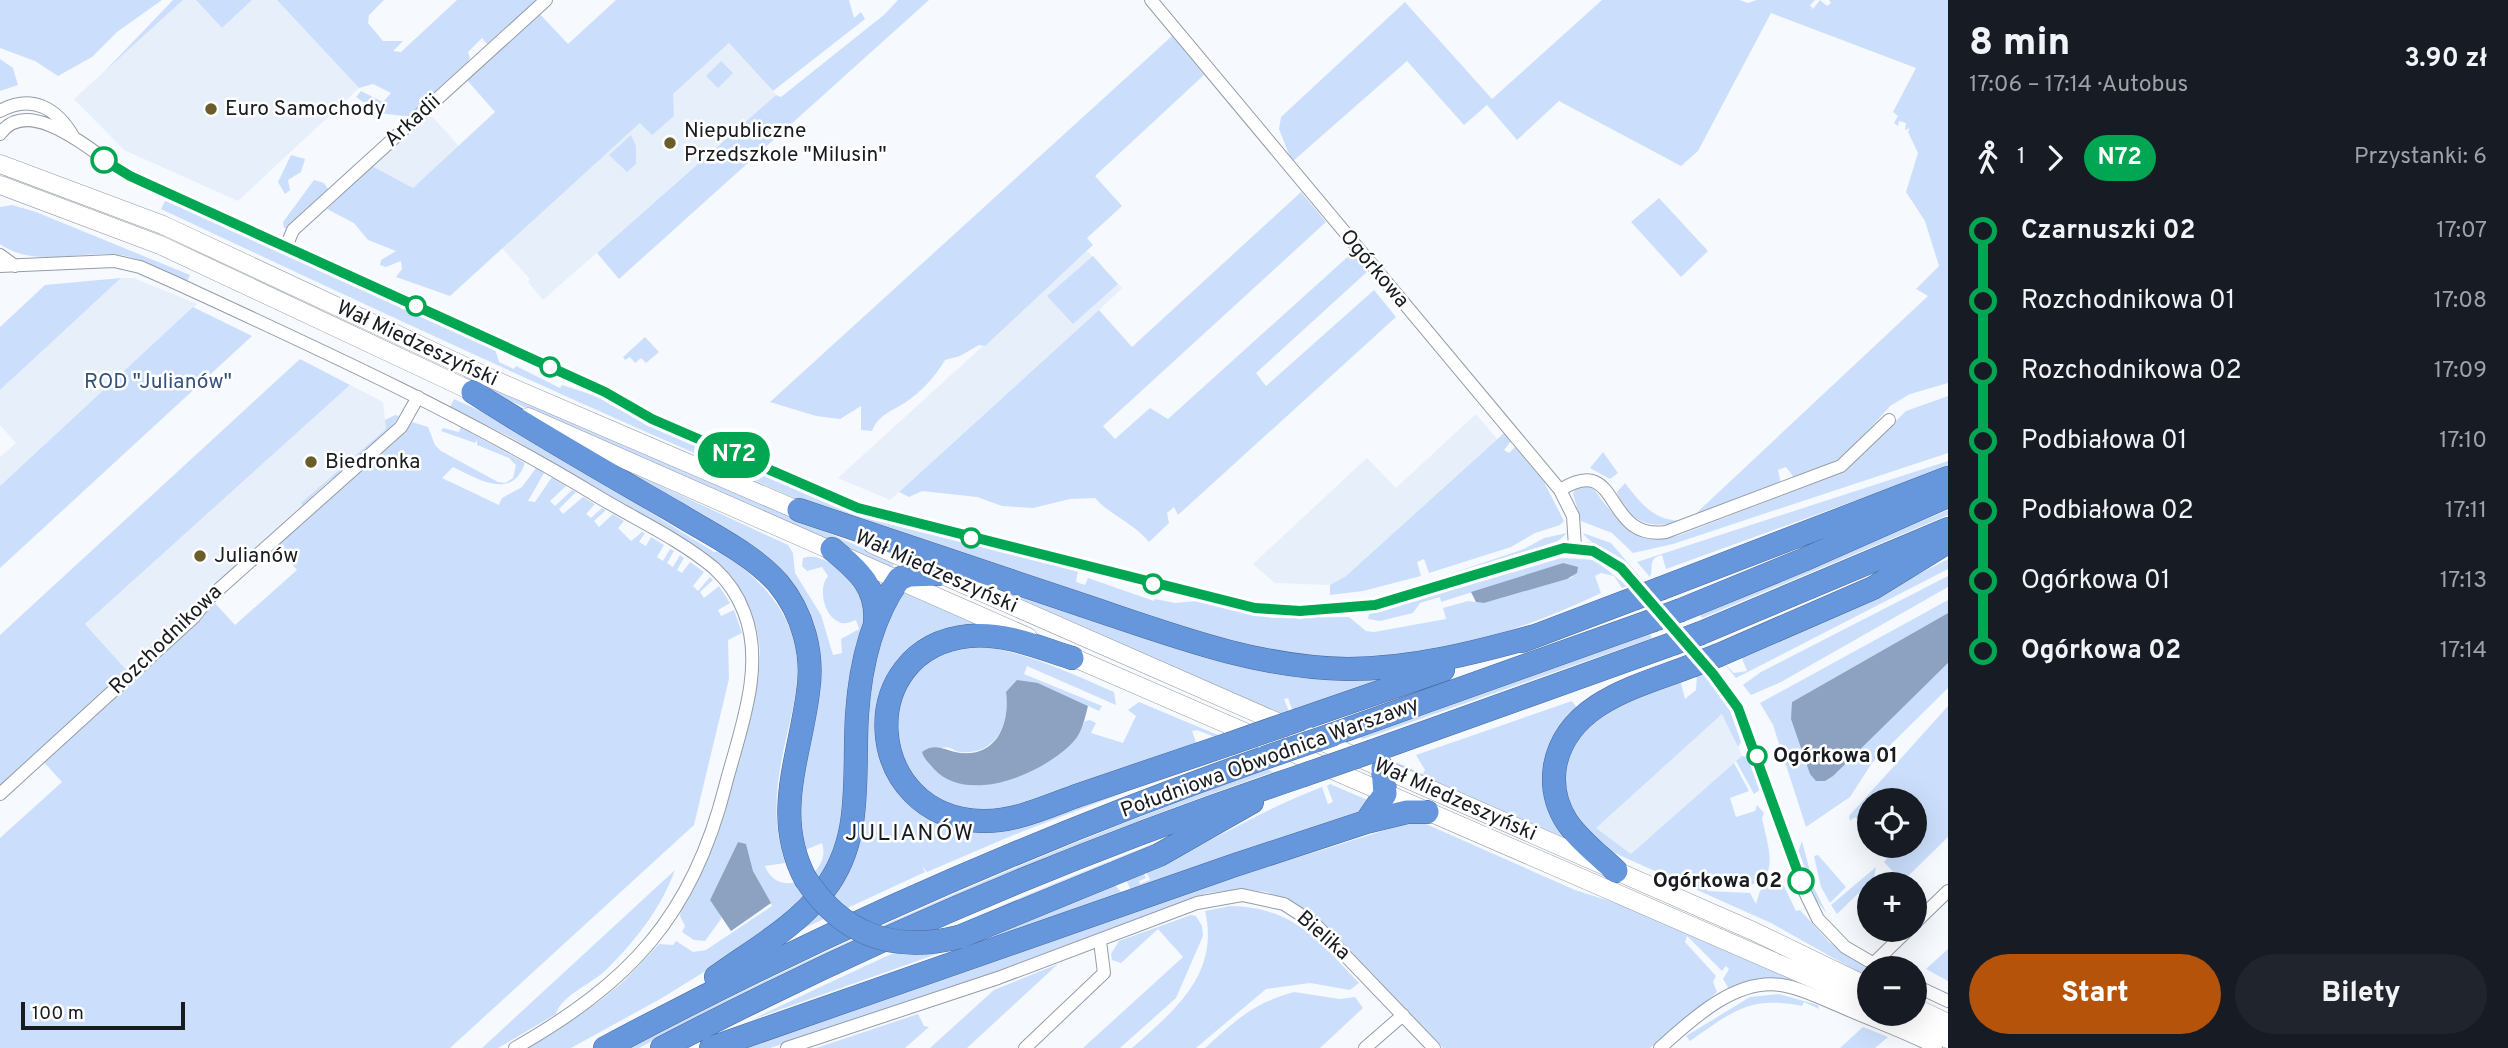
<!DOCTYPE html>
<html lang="pl">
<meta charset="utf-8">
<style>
:root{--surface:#171b24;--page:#20242c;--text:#f1f3f6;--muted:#9ea1a6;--accent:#b45309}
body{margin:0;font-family:Overpass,sans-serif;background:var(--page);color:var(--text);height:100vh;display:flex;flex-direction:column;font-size:26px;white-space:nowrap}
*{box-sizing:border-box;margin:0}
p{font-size:23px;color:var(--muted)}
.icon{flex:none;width:38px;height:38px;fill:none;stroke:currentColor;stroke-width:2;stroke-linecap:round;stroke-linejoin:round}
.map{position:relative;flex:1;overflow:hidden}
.side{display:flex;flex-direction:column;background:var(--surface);width:560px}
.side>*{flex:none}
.badge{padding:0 14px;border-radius:23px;font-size:24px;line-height:46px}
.buttons{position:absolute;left:1857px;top:788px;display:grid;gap:14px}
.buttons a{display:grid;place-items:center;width:70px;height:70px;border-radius:50%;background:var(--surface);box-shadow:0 7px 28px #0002;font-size:35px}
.scale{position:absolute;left:21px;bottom:18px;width:164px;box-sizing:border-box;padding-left:7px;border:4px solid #181b1f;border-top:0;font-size:19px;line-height:24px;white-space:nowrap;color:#181b1f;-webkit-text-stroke:5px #fff;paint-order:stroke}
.map>.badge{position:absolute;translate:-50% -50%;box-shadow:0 0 0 4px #fff}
.legs{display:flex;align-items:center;gap:10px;height:77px;padding:0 21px;font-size:23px}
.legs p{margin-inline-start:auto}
.summary{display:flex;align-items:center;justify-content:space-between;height:119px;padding:0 21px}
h1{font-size:38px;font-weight:800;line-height:52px}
.cta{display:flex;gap:14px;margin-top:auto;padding:14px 21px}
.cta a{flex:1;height:80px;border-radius:42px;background:var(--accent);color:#fff;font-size:28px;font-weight:800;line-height:80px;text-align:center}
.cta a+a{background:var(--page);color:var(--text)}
ul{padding:0 21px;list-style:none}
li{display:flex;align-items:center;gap:24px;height:70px;font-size:26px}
li i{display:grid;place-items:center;width:10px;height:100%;margin:0 9px;background:currentColor}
li i::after{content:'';width:18px;height:18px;margin:-9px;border:5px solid;border-radius:50%;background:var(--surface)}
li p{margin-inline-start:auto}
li:first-child i{background:linear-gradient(#0000 50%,currentColor 0)}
li:last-child i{background:linear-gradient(currentColor 50%,#0000 0)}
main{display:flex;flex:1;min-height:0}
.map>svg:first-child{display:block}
</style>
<main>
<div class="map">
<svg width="1948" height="1048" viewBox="0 0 1948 1048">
<rect width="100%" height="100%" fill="#f6f9fe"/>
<path fill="#e7effa" d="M183 0H196L222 28 252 0H277L359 88 238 201 124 150 74 99Z
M729 43 776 95 543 300 528 282 530 279 502 248Z
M429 113 459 146 413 188 372 166Z
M1087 251 1122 288 1099 310 890 500 838 478Z
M121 278H134L197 304 0 486V457L16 443 0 425V390Z
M350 385 383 402 386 429 193 605V614L129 673 85 624Z
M1476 414 1497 439 1346 576 1331 585 1275 583 1253 564 1367 458 1396 488Z
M1723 713 1742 756 1631 855 1595 828Z"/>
<path fill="#cbdffc" d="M0 0H162L117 32 92 57 58 76 35 61 0 48Z
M173 0H183L104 72Z
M196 0H252L222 28Z
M277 0H384L369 15 368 23 383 41H403L393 51 401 52 457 0H537L488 45 482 38 468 52 470 58 465 68 412 117 379 113 356 97 361 91 383 102 391 93 373 84 359 88Z
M616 0H849L854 18 861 12 865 19 773 91 729 43 673 94 674 116 652 135 640 123 450 296 396 277 402 269 401 261 386 267 380 265 381 260 396 251 368 240 354 223 327 209 372 166 413 188 495 112 466 79 538 12 568 44Z
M898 0H929L619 279 597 253 776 95 781 97 885 14Z
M1602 0H1739L1748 3 1757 0H1815L1810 5 1813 9 1820 0 1827 6 1831 3 1829 0H1948V383L1910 394 1890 406 1846 456 1795 479 1786 467 1778 470 1781 484 1689 520 1928 296 1916 289 1939 266 1925 221 1906 192 1918 153 1908 132 1910 128 1905 130 1906 123 1899 121 1898 126 1894 123 1898 116 1893 112 1916 68 1771 13 1698 151 1681 166 1559 101 1517 140 1487 105 1464 125 1407 61 1292 162 1279 129 1281 117 1405 2 1492 99Z
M1172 36 1204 75 1095 176 1122 206 1087 238 1093 245 985 346 979 345 960 356 945 360C935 377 922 391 906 402 891 412 879 414 872 431L861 430V406L840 419 816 416 770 402Z
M0 59 13 68 18 85 0 91Z
M721 61 733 73 718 88 706 76Z
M631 135 636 146V164L627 172 609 155Z
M291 155 305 159 301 172 288 180 290 190 285 194 278 182Z
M314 180 324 183 328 189 289 228H284L283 222Z
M1301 192 1326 222 1103 426 1115 439 1150 408 1168 419 1353 252 1368 271 1256 373 1266 386 1374 290 1396 317 1178 515 1174 507 1167 513 1169 523 1149 542C1134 523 1111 516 1095 498L1070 499 1033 508 1002 506 977 497 922 491 909 497 899 492 1099 310 1132 347Z
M1659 198 1708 251 1681 277 1631 222Z
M166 199 495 349 499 362 514 369 516 366 560 388 562 385 602 398 658 429 837 507 874 520 1078 571 1076 582 1085 585 1088 578 1154 601 1155 599 1175 603 1197 601 1272 618 1349 617 1366 631 1374 632 1446 619 1443 608 1468 601 1484 603 1573 577 1563 563 1441 602 1440 597 1420 603 1413 613 1380 621 1368 619 1369 614 1562 558 1595 560 1627 586 1622 588 1614 576 1601 573 1595 576 1601 593C1524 630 1435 659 1349 659 1253 660 1156 618 1065 589 996 567 927 547 859 523 789 499 721 464 653 435 488 362 325 286 161 209Z
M12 205 36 212 190 275 187 282C166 273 143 258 121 255 80 250 36 269 0 244V207Z
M1093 256 1118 284 1073 324 1047 296Z
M121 278 0 390V327L45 285Z
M193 307 252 336 0 568V486Z
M645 337 659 352 646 363 641 358 635 363 630 357 625 360 623 357Z
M300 359 350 385 85 624 129 673 0 791V635Z
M465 374 874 553 894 564 892 568 462 380Z
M1948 396V453L1673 544 1633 553 1612 533 1581 521 1573 494 1577 487H1591C1598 492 1600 499 1605 504 1628 531 1640 545 1680 535L1831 477 1857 459 1906 411Z
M454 399 505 422 714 552 721 551C873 659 744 733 785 863L765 866C778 902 833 875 822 843L803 851 798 831 805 607 596 456 788 545 793 553 795 573 821 615 833 655 842 653 841 639 859 629 856 620C851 622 844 625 839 622 823 615 818 587 828 576L822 567 807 571 802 566 803 558C825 550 854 581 867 596L845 810 837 854 806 898 736 952 662 998 571 1048H525L597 1003 623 982 659 944 673 945 676 941 693 952 706 950 772 906 753 871 746 845 738 842 710 900 721 914V919L705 941 694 940 682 932 685 926 680 916 681 910C715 851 729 795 745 730 753 699 764 668 758 636 752 601 733 579 708 556L512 438 450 407Z
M395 415 399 416 391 428 339 476 330 480 303 505 301 503 386 429 385 420Z
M446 419 525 463C512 501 478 479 453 467L442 478 499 505 502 498 522 487 536 468 544 473 528 501 535 502 552 477 566 486 550 501 555 506 572 490 576 492 559 509 563 514 583 497 595 504 586 514 591 518 602 508 606 510 594 521 599 527 613 514 624 521 618 528 631 541 642 532 645 533 639 542 646 546 651 537 664 545 657 557 663 561 670 549 674 551 667 563 673 567 680 555 684 558 677 570 682 573 690 562 704 572 693 586 698 591 710 577 713 580 700 592 704 598 719 586 730 603 718 610 721 616 734 610 742 633 728 640 729 679 694 825 450 1048H0V838L62 782 42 760 213 601 235 625 297 570 275 545 412 422 428 427 435 445 441 451 498 482 505 483 513 478 516 465 509 458 477 445V440L475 443 441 431 443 428 459 432 461 427Z
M1504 433 1511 441 1504 450 1509 453 1515 447 1544 482 1564 521 1560 525 1535 533 1511 547 1429 573 1424 559 1417 562 1421 576 1363 591 1330 595V585L1346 576Z
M1603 452 1618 473 1610 479 1590 468Z
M1948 461V467L1666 569 1662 555C1647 558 1654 569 1650 577L1637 562Z
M1625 483C1641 504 1657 524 1686 520 1656 530 1628 526 1617 492Z
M1948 510V515L1702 618 1699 614Z
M1567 533 1558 541 1436 581 1432 580 1524 549 1544 538Z
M1583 533 1611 543 1740 694 1627 563C1614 551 1592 547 1583 533Z
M1948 559V569L1736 678 1723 662 1734 673 1747 671 1741 656 1854 607Z
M1948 576V587L1781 682 1751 695 1743 685 1761 672Z
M965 577 1162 642 1406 674 1293 712 1288 698 1284 699 1290 714 1285 716Z
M905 591 996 630 928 641 877 733 949 824 1201 763 1011 836 927 872 922 866 925 872 785 937 833 892 875 659 882 631Z
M1948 600V613L1792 702 1825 781 1948 663V688L1872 763 1850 797 1806 827 1773 725 1760 703Z
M1650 634 1652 638 1363 739 1360 737Z
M979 646C1027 652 1069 673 1114 692L1116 705 1027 666 1024 674 1102 706 1099 711 1038 683 1006 692C1010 722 998 755 960 752 958 752 952 749 950 748 942 746 930 751 922 752L1056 755C1071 746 1077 737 1085 721L1090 720 1096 723 1091 733 1123 743 1136 716 1128 710 1139 702 1225 738 1220 739 1197 730 1192 731 1197 745C1155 760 1113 774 1071 788 1042 798 1010 813 979 811 895 806 864 701 938 656 950 649 965 648 979 646Z
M1702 671 1730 711 1741 742 1738 747 1722 714 1596 828 1631 854 1734 763 1749 791 1730 798 1736 817 1755 811 1757 805 1764 813 1762 818C1768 848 1784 886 1738 886 1728 886 1718 887 1709 885L1707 891 1750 893 1756 904 1760 891 1775 878H1780L1796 911 1800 910 1829 942 1869 968V978L1771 923 1610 851C1566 820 1544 773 1585 728 1604 706 1650 692 1677 681L1681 683 1685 699 1696 690 1697 673Z
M1572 701 1579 711 1560 728 1568 839 1391 764 1396 762 1423 774 1425 770 1416 755Z
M1948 706V837L1900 884H1894L1899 878 1884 862 1889 856 1879 845H1914V800H1869V833L1855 817 1850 821 1849 816Z
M1742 756 1750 757 1761 789 1754 794 1736 761Z
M1267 769 1273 772C1055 848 843 939 639 1048H629C837 942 1048 848 1267 769Z
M1330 784 1372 802 1364 811 964 950 962 946 1114 884 1122 893 1131 891 1126 879 1143 872 1146 878 1139 881 1140 884 1150 880 1146 871C1206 845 1261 810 1322 787L1328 804 1333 802 1327 786Z
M1411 822 1426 824 1575 890 1635 909 1869 1012 1788 980 1729 989 1723 979 1729 969 1726 966 1722 971 1687 936 1685 942 1716 976 1713 982 1717 992 1650 1048H1443L1311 912 1267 892 1242 889 1208 893 993 974 770 1048H736L1210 885Z
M1186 831 1113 865 1110 861 1108 867 951 949 751 1020C893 951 1038 888 1186 831Z
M1802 841 1815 890 1827 914 1816 900 1797 855Z
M1818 855 1846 887 1830 903 1821 887 1814 856Z
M1876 867 1874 878 1837 914 1831 905Z
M675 870C661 908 637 939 608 968 594 983 561 995 556 1014L498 1048H482Z
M1230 906C1293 907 1318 940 1359 983L1350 990 1310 983 1266 989 1196 1048H1132C1174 1011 1220 974 1205 911Z
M1191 915 1196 916 1202 926 1203 936 1176 998 1120 1048H1083L1183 957 1158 929 1121 963 1112 960 1111 954 1119 941Z
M1948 949V981L1926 969Z
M1058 964 967 1048H930L994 990Z
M1294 992 1340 999 1355 997 1363 1008 1320 1048H1205C1238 1019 1251 1004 1294 992Z
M1779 994 1818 1005 1819 1009 1804 1002 1802 1006C1749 995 1732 1012 1690 1041L1686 1036 1750 997Z
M918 1014 924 1026 929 1027 905 1048H816Z
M1863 1027 1888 1037 1875 1048H1840Z"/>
<path fill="#8da2c1" d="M1563 563 1578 567 1577 573 1567 579 1484 603 1476 602 1471 592Z
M1948 613V663L1833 776 1825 781H1816L1810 774 1791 719 1792 702Z
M1017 680 1038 683 1088 706C1085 718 1082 732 1074 741 1045 773 968 806 934 769 929 763 924 759 922 752 936 742 945 751 960 753 998 757 1010 722 1006 692Z
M738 842 746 844 753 871 771 903 731 931 710 900Z"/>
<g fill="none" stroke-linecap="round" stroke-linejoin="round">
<defs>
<path id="minor" d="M1151 0 1560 490 1573 516 1575 547
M0 111C32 93 58 109 74 138
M0 134C30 91 100 159 129 176L605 392 652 419 858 508 1255 608 1300 612 1375 605 1564 548 1593 550 1621 568 1713 674 1738 708 1802 886 1818 919 1845 947 1881 968
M286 247 293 230 546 0
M0 255 15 266
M0 266 114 261 140 267 176 283C319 349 462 414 597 496 635 519 679 539 714 568 727 580 738 596 744 612 766 667 739 733 725 787 692 917 629 983 515 1048
M1560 490C1622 451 1602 541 1666 532L1841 466 1889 420
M0 794 194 617 208 599 401 427 418 397
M1914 924 1948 891
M1873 964 1909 929
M1914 985 1948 1001
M787 1048 998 978 1197 903 1242 895 1284 904 1315 924 1434 1048
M1025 1048 1104 973 1100 941
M1365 1048 1403 1015
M1660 1048C1691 1020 1735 978 1781 985 1802 988 1822 999 1842 1007 1873 1021 1906 1032 1936 1048"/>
<path id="secondary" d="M0 164 163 225 490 378 809 515
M0 185 160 245 484 397
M528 417 1028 637
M872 544 1753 931 1869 987
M1063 653 1869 1003
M1914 1007 1948 1023
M1892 1013 1948 1039"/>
<path id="motorway" d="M473 392C540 435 609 474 678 514 712 535 751 553 778 583 803 613 814 654 808 692 800 757 772 815 805 878
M799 510C897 542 993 576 1091 608 1174 636 1259 668 1348 669 1411 669 1474 653 1535 636
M832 549C857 570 878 586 875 623
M1662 588 1948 478
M1681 610 1803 560 1948 496
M1701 633 1948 529
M1522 641 1633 599
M1719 655 1873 588 1948 542
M1072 658C1040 648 1003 632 969 636 852 648 862 818 982 821 1015 822 1048 806 1079 795 1129 778 1179 761 1229 744
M1301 719 1443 670
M1334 734 1651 621
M1373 751 1672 644
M1366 822 1385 794 1383 768
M1616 871C1600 856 1580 841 1567 822 1556 805 1552 785 1555 766 1567 702 1639 686 1691 666
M959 937 1159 855 1252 802
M716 977C753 950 796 927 824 890 864 839 853 776 857 715 860 668 871 618 899 579L909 575 938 574
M605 1048C817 935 1036 838 1264 758
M662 1048C868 940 1081 850 1301 776
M711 1048 1235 865 1366 822 1407 812H1427"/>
</defs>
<use href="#minor" stroke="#959ca7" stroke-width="14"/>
<use href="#secondary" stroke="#959ca7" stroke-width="19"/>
<use href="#motorway" stroke="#4b6b9a" stroke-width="24"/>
<use href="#minor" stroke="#fff" stroke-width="12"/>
<use href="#secondary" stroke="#fff" stroke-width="18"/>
<use href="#motorway" stroke="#6696dc" stroke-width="23"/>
<defs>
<path id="motorway-bridge" d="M1633 599 1662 588
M1651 621 1681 610
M1672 644 1701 633
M1691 666 1719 655
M1229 744 1301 719
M1264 758 1334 734
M1301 776 1373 751
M805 878C842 935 894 953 959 937"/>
</defs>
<use href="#motorway-bridge" stroke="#4b6b9a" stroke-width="24" stroke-linecap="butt"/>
<use href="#motorway-bridge" stroke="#6696dc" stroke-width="23"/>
</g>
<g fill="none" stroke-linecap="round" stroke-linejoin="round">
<defs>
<path id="line-1" d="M104 160 130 176 605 392 652 419 858 508 1255 608 1300 611 1375 605 1564 548 1593 551 1621 568 1713 674 1738 708 1801 881"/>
</defs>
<use href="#line-1" stroke="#fff" stroke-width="16"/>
<use href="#line-1" stroke="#00a651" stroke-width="10"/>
</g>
<g fill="#6a5d2a" stroke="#fff" stroke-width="2.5">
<circle cx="211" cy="109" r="7"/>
<circle cx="670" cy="143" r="7"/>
<circle cx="311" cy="462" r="7"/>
<circle cx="200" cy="556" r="7"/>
</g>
<g fill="#fff" stroke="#00a651" stroke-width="3.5">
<circle cx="104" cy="160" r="12"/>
<circle cx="416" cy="306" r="9"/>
<circle cx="550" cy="367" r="9"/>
<circle cx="971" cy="538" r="9"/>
<circle cx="1153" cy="584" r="9"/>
<circle cx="1757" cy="756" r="9"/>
<circle cx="1801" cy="881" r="12"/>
</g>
<g text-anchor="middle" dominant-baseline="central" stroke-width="5" stroke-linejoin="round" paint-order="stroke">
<g font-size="21" fill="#181b1f" stroke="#fff" text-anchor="start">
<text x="225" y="109">Euro Samochody</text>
<text x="684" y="131">Niepubliczne<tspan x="684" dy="24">Przedszkole "Milusin"</tspan></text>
<text x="325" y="462">Biedronka</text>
<text x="214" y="556">Julianów</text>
</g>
<g font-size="21" fill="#181b1f" stroke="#fff">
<text transform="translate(413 121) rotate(-42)">Arkadii</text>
<text transform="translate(1374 269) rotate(50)">Ogórkowa</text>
<text transform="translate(417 344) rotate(25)">Wał Miedzeszyński</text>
<text transform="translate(936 572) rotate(24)">Wał Miedzeszyński</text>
<text transform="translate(166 640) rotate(-44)">Rozchodnikowa</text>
<text transform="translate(1270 758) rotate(-20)">Południowa Obwodnica Warszawy</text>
<text transform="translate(1455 800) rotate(24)">Wał Miedzeszyński</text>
<text transform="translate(1323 936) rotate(41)">Bielika</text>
</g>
<g font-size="21" fill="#34527e" stroke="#fff">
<text x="158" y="382">ROD "Julianów"</text>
</g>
<g font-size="21" font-weight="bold" fill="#181b1f" stroke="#fff" text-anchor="start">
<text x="1773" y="756">Ogórkowa 01</text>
<text x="1782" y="881" text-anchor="end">Ogórkowa 02</text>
</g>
<g font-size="23" letter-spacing="2" fill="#181b1f" stroke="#fff">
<text x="910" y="834">JULIANÓW</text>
</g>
</g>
</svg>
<div class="buttons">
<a><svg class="icon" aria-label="locate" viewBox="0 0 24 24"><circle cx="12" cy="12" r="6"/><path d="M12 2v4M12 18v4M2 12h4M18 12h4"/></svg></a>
<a>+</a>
<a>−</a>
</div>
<div class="scale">100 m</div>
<b class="badge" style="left:734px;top:455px;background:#00a651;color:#fff">N72</b>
</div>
<section class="side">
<div class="summary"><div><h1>8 min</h1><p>17:06 – 17:14 · Autobus</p></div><b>3.90 zł</b></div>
<div class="legs"><svg class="icon" aria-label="walk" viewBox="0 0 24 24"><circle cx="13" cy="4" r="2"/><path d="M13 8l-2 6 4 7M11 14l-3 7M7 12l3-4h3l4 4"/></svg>1<svg class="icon" aria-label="forward" viewBox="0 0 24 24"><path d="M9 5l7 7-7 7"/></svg><b class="badge" style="background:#00a651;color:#fff">N72</b><p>Przystanki: 6</p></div>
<ul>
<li><i style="color:#00a651"></i><b>Czarnuszki 02</b><p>17:07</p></li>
<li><i style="color:#00a651"></i><span>Rozchodnikowa 01</span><p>17:08</p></li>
<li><i style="color:#00a651"></i><span>Rozchodnikowa 02</span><p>17:09</p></li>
<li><i style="color:#00a651"></i><span>Podbiałowa 01</span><p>17:10</p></li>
<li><i style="color:#00a651"></i><span>Podbiałowa 02</span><p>17:11</p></li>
<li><i style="color:#00a651"></i><span>Ogórkowa 01</span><p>17:13</p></li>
<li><i style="color:#00a651"></i><b>Ogórkowa 02</b><p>17:14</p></li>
</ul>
<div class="cta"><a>Start</a><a>Bilety</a></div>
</section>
</main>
